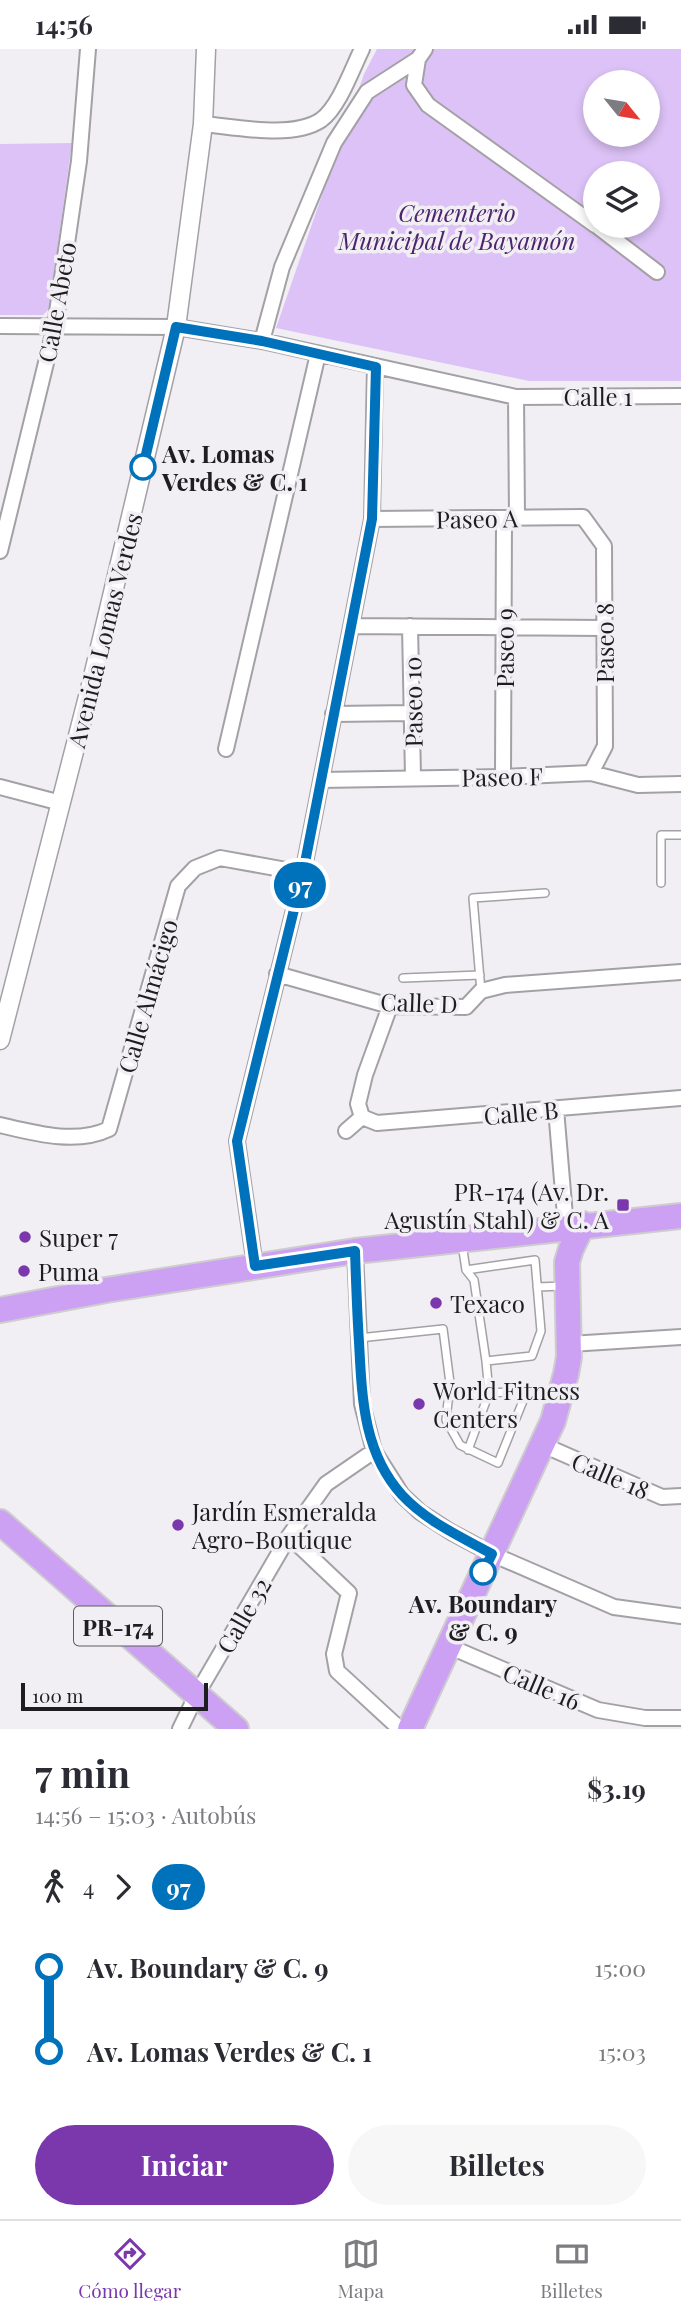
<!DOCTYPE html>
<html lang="es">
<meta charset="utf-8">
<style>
:root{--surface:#fff;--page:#f7f7f7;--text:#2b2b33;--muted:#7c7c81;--line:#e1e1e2;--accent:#7b38ad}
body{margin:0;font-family:"Playfair Display",serif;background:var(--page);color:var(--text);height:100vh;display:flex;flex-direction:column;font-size:26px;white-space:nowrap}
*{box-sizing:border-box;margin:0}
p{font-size:23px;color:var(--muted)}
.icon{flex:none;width:38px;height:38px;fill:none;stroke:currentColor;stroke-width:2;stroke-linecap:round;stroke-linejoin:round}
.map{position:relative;height:1680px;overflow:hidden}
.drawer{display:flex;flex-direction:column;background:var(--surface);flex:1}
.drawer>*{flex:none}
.badge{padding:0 14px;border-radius:23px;font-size:24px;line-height:46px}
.needle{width:46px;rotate:120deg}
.tools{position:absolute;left:583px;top:21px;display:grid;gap:14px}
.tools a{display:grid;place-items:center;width:77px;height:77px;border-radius:50%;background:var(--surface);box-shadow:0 4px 10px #0003;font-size:35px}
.scale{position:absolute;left:21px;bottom:18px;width:187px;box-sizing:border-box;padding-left:7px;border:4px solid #1e1d1f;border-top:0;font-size:19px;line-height:24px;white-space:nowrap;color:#1e1d1f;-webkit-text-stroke:5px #f1eff4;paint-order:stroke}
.map>.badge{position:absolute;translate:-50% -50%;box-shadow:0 0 0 4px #fff}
.legs{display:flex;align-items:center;gap:10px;height:77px;padding:0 35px;font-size:23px}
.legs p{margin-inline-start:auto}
.overview{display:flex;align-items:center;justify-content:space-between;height:119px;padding:0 35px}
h1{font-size:38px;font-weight:700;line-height:52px}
.action{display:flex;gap:14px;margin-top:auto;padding:14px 35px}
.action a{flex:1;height:80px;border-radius:42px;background:var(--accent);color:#fff;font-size:28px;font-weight:700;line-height:80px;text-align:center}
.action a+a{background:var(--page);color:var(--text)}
ul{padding:0 35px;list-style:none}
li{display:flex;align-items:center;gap:24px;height:84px;font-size:26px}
li i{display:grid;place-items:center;width:10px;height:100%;margin:0 9px;background:currentColor}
li i::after{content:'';width:18px;height:18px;margin:-9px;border:5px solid;border-radius:50%;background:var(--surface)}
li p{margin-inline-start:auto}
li:first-child i{background:linear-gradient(#0000 50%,currentColor 0)}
li:last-child i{background:linear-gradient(currentColor 50%,#0000 0)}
.status{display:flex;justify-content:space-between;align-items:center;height:49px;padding:0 35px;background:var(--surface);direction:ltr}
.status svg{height:19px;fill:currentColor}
.dock{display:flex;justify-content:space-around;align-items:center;height:98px;border-top:2px solid var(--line);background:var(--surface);font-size:19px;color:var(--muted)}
.dock a{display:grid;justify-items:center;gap:4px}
.dock .selected{color:var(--accent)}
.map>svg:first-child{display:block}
</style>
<div class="status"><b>14:56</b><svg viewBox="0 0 49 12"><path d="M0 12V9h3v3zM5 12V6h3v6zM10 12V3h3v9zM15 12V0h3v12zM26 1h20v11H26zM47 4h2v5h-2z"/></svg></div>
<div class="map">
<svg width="681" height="1680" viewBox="0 0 681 1680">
<rect width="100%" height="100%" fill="#f1eff4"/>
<path fill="#dcc2f6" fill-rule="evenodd" d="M377 0H681V332H529L276 279 364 25ZM595 33H648V86H595ZM595 124H648V177H595Z
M72 94 49 260 43 266H0V95Z"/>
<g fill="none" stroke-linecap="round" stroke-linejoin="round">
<defs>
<path id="service" d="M661 834V786H681
M403 929 480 926
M481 942 473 849 545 844
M462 1195 466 1221 535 1211 541 1282 532 1307 486 1312 474 1231 466 1221
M537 1238 563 1237
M359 1289 443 1280 450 1334 446 1371 460 1396 498 1414 527 1342 557 1344
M448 1348 489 1344 486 1312
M468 1401 489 1344 527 1342"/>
<path id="minor" d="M418 10 414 36 428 56 595 176
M203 75C236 78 293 90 321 71 339 58 352 20 362 0
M597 177 657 223
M0 277 176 278 262 292 516 348 681 347
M262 292 282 218 334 94 367 43 418 10 425 0
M516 348 517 468
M372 470 583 468 604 497 605 697 591 724
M0 502 55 277 79 112 88 0
M351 577 603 579
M410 577 413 728
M333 665 412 664
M226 700 318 305
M503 728 504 469
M321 731 503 728 591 724 638 736 681 735
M0 738 61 754
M277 925 390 957 466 958 481 942 505 936 681 923
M556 1060 566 1179
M362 1068 377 1074 681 1049
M362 1068 358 1055 365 1026 390 957
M0 1076C34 1084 76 1096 109 1080L178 837 195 819 220 809 303 824
M346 1082 362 1068
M355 1202 362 1355 374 1402 402 1446 420 1463 451 1483 492 1505 614 1558 681 1567
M255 1217 237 1092 303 824 372 470 375 318
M570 1295 681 1288
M543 1396 662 1448 681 1447
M289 1487 349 1544 334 1605 337 1622 400 1680
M448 1597 598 1661 645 1669H681
M180 1680 197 1645 289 1487 326 1435 374 1402"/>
<path id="tertiary" d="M0 991 91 636 176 278 203 75 206 0"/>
<path id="trunk" d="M0 1261 106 1241 355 1202 681 1167
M0 1473 236 1680
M410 1680 553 1372 566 1325 569 1308 567 1213 571 1200 583 1175"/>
</defs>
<use href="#service" stroke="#a3a1a6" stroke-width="10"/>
<use href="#minor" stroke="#a3a1a6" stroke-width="18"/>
<use href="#tertiary" stroke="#a3a1a6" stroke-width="21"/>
<use href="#trunk" stroke="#cecdce" stroke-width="28"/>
<use href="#service" stroke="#fff" stroke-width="7"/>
<use href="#minor" stroke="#fff" stroke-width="14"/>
<use href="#tertiary" stroke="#fff" stroke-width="18"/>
<use href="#trunk" stroke="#cca0f3" stroke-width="24"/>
</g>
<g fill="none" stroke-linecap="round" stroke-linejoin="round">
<defs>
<path id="line-1" d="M143 418 176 278 262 292 376 318 372 470 303 824 237 1092 255 1217 355 1202C356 1232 357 1263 359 1293 362 1348 363 1403 402 1446 426 1472 461 1488 492 1505L483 1523"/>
</defs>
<use href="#line-1" stroke="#fff" stroke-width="16"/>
<use href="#line-1" stroke="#0072bc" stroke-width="10"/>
</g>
<g fill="#fff" stroke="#0072bc" stroke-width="3.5">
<circle cx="143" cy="418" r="12"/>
<circle cx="483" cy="1523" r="12"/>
</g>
<g fill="#7b38ad" stroke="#f1eff4" stroke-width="2.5">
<rect x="616" y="1149" width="14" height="14" rx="3.5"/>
<circle cx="25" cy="1188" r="7"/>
<circle cx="24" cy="1222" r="7"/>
<circle cx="436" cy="1254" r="7"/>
<circle cx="419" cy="1355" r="7"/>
<circle cx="178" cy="1476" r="7"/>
</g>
<g text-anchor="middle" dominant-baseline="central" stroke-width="7" stroke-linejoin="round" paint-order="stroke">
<rect fill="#f1eff4" stroke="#5d5c5f" stroke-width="2" x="74" y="1557.5" width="88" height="39" rx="5"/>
<g font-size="23" font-weight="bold" fill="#1e1d1f">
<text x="118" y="1577">PR-174</text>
</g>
<g font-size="24" font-style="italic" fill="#4c236c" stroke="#f1eff4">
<text x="457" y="163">Cementerio<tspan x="457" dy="28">Municipal de Bayamón</tspan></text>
</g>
<g font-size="24" fill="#1e1d1f" stroke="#f1eff4">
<text transform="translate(56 253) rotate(-80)">Calle Abeto</text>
<text x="598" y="347">Calle 1</text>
<text transform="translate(477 469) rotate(-1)">Paseo A</text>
<text transform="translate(104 581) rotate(-76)">Avenida Lomas Verdes</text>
<text transform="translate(604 594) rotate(-90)">Paseo 8</text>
<text transform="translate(504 599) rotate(-90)">Paseo 9</text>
<text transform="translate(412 653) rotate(-91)">Paseo 10</text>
<text transform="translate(502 727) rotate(-1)">Paseo F</text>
<text transform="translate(147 947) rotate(-74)">Calle Almácigo</text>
<text transform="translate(419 953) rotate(2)">Calle D</text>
<text transform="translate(521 1063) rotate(-5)">Calle B</text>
<text transform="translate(611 1426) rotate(23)">Calle 18</text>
<text transform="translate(243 1566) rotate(-60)">Calle 32</text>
<text transform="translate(542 1637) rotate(23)">Calle 16</text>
</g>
<g font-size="24" font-weight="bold" fill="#1e1d1f" stroke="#f1eff4" text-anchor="start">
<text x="162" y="404">Av. Lomas<tspan x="162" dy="28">Verdes &amp; C. 1</tspan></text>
<text x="483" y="1554" text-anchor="middle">Av. Boundary<tspan x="483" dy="28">&amp; C. 9</tspan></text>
</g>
<g font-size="24" fill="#1e1d1f" stroke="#f1eff4" text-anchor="start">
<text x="609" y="1142" text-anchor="end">PR-174 (Av. Dr.<tspan x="609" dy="28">Agustín Stahl) &amp; C. A</tspan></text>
<text x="39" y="1188">Super 7</text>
<text x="38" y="1222">Puma</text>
<text x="450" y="1254">Texaco</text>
<text x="433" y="1341">World Fitness<tspan x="433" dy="28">Centers</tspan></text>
<text x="192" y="1462">Jardín Esmeralda<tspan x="192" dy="28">Agro-Boutique</tspan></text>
</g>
</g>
</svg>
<div class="tools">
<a><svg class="needle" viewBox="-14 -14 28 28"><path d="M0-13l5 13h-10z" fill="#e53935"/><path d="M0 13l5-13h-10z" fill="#7c7c81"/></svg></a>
<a><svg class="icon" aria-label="layers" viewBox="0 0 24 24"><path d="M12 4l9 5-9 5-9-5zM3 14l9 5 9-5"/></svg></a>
</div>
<div class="scale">100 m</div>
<b class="badge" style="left:300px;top:836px;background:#0072bc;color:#fff">97</b>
</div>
<section class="drawer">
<div class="overview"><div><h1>7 min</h1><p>14:56 – 15:03 · Autobús</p></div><b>$3.19</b></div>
<div class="legs"><svg class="icon" aria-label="walk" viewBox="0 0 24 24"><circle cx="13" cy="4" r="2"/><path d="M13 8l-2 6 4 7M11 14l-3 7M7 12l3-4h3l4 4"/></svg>4<svg class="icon" aria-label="forward" viewBox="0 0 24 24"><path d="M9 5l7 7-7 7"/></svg><b class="badge" style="background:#0072bc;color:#fff">97</b></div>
<ul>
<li><i style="color:#0072bc"></i><b>Av. Boundary &amp; C. 9</b><p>15:00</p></li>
<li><i style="color:#0072bc"></i><b>Av. Lomas Verdes &amp; C. 1</b><p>15:03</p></li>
</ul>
<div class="action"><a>Iniciar</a><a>Billetes</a></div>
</section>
<nav class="dock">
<a class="selected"><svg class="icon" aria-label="directions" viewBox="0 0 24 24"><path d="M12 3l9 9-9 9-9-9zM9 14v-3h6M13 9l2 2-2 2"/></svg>Cómo llegar</a>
<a><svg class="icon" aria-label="map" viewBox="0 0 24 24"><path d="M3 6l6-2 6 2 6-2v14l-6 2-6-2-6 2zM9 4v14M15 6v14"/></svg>Mapa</a>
<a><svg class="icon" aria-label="tickets" viewBox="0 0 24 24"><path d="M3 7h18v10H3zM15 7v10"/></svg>Billetes</a>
</nav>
